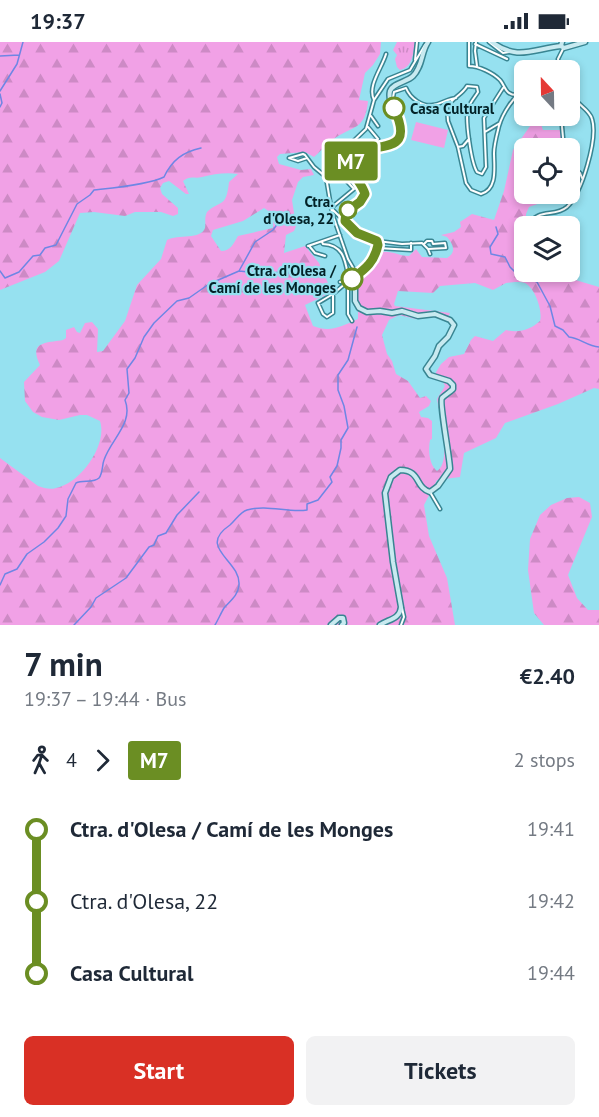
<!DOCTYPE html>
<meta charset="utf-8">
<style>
:root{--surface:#fff;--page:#f2f2f3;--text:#1f2937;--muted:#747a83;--accent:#d93025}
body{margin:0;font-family:"PT Sans",sans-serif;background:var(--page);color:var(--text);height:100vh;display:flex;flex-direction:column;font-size:22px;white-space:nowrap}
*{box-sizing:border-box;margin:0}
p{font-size:20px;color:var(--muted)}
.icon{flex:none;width:33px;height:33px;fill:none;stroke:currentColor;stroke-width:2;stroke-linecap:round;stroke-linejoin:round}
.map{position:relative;height:583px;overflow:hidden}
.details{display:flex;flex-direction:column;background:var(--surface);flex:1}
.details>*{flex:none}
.badge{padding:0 12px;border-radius:4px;font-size:21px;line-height:39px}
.needle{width:39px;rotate:338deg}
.controls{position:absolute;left:514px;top:18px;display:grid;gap:12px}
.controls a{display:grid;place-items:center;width:66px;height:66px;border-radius:9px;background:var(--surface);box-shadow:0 3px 9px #0003;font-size:30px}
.map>.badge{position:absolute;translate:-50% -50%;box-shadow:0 0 0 3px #fff}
.legs{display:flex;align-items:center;gap:9px;height:66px;padding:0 24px;font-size:20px}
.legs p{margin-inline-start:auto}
.overview{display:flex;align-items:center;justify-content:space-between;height:102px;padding:0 24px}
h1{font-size:33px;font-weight:600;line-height:45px}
.cta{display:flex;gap:12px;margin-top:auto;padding:12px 24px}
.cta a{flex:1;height:69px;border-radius:9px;background:var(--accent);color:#fff;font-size:24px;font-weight:600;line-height:69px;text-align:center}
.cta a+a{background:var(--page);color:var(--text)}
ul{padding:0 24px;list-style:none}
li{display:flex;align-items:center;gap:21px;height:72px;font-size:22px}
li i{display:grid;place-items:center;width:9px;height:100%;margin:0 8px;background:currentColor}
li i::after{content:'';width:15px;height:15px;margin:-8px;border:4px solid;border-radius:50%;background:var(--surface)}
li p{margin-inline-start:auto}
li:first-child i{background:linear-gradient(#0000 50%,currentColor 0)}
li:last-child i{background:linear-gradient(currentColor 50%,#0000 0)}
.status{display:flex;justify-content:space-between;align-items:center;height:42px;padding:0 30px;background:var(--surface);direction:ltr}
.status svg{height:16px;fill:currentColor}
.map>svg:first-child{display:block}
</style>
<div class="status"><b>19:37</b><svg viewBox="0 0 49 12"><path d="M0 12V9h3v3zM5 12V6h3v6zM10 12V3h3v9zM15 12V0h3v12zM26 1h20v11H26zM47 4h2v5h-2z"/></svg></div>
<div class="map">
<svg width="599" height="583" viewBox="0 0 599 583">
<defs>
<pattern id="forest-firs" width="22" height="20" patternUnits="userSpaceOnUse" patternTransform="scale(1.5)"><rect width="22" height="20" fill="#f1a1e6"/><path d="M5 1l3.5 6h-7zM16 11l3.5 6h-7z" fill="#cd8ac5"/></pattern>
<pattern id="park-tufts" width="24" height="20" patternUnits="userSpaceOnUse" patternTransform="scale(1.5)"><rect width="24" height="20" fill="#f1a1e6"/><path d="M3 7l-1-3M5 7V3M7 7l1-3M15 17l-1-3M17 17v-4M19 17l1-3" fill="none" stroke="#cd8ac5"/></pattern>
</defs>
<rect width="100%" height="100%" fill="#96e1f0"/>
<path fill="url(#forest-firs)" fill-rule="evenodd" d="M0 0H381L380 12 373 23 365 31 359 58 368 59C365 89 353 83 332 98 325 103 320 110 314 115L305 110 280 112 277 115 279 122 301 128 311 127 314 133 303 135 298 140 292 158 296 184 294 189 286 193 284 211 305 204 319 221 332 250 305 263 313 284C331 291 342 284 358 277V241L379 211C389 207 398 214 409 214L416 207 422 215 447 216C457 210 453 202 447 195L441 193 454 190 461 185 460 180 472 172 494 178 504 149 513 108 533 80 540 79 543 88H562L563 106H525V152H570V126L576 132 577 139 566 159 560 154 529 165 526 172V179L520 195 522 197 525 196V230H563L572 237 599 245V347L594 346 558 362 505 381 496 396 464 411 460 435 437 438 424 463 429 494 447 536 455 583H0V416L38 444C44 446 50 448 56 446 80 442 108 403 100 379L87 373H80L59 378 42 375 33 370 25 359 24 340 40 323C28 299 47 301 63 298L66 296V288L74 285 77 290 80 291 85 281 92 280 98 287 97 310 103 309 125 279 137 243 161 217 167 198C178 192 201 198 205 186 206 180 204 176 207 170 221 157 226 167 229 140L238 132C226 130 214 132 202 135 194 137 190 133 183 139L189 152H186L169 139 163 141 160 146 162 152 178 166V172L173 174 161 170H135L125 174 94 170 80 171 59 219 45 230 0 248ZM264 166C272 170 274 178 273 186L238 194C233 202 231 209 221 209L211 194 213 188 243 179ZM515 240C517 240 523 240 525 241 535 246 543 269 540 279 530 288 519 291 506 288L493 299 475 294 471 298 464 312 449 315 441 322 435 332 437 337 443 340 445 344 437 357C440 373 452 420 437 429 429 422 428 408 430 398L432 397V379L428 376 421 375 419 370 429 364 431 359 426 354 420 356 408 339 396 332 392 319 387 312 382 293 389 278 399 273 416 277 432 275 447 277 450 271 395 264 394 262 398 249 433 251 440 244 475 241 493 248 506 241Z
M579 455 590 461 592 475 568 533 577 556 588 568H599V583H544L534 571 528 528 530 497 540 473 551 463 567 456Z"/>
<path fill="url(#park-tufts)" d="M397 0H415C413 11 413 25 400 28L397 25 395 17 397 13 393 8Z"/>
<path fill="#f1a1e6" d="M416 80 448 88 444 106 411 98Z"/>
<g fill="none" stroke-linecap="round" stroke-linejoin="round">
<path stroke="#6e86e4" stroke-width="1.5" d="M0 14 19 13
M0 49 17 22 23 0
M0 52 2 61 0 65
M496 185 498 192 490 205 491 212 505 215 510 225 517 232 537 240 550 264 555 284 563 288 569 295C580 296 587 304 599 305
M0 229 5 236 19 230 33 214 40 213 45 206 56 203 77 162 90 153 94 148C112 146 148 143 164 135 172 118 183 110 201 106
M239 229 269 232 279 230 289 231 303 228
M0 543 5 532 17 527 27 512 44 500 58 486 66 474 68 457 76 441C83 438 94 441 99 436 103 431 102 423 104 418 111 397 134 381 125 358L129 351 127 327 135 316 144 295 154 281 177 259 189 256 209 242 239 229 255 200 273 188 286 170
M74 583 91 565 96 556 126 536 149 505 154 503 158 494 166 491 177 473 199 450
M215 583C218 578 221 571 224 566 230 559 238 554 239 543 241 518 196 506 230 483 236 478 240 470 247 468 267 462 288 471 307 468V462L318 458 332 440 330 435 337 424 341 406V398L348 386 344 364 338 348V333L348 318 357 285"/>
<defs>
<path id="street" d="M469 0V24C479 24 493 31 500 38 506 45 505 53 517 53
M476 0 475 9 477 24
M489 0 503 11 509 10
M475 2 507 17
M415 18 417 0
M561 28 559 27 558 17 563 7
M503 46 484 76 486 125 482 132 477 130C471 120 465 77 468 67 470 60 475 55 478 50L477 45 467 44C462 53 452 56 447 65L448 79 458 105 466 141 471 148 481 152C498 147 494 125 494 111 494 103 497 92 499 84 503 70 514 55 525 45
M374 58C367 44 382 26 386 12
M392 61 394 50 406 46C410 56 422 65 433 63 441 62 447 57 456 56
M371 74 378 84
M561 74 564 106
M368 85 378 97 371 100
M485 90 500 81
M458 105 463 104 469 97
M341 111 348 120
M307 116 298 119 289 116 303 112 305 113 314 125 326 135
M335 118 362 147
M570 122 580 131 582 136
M331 166 354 147 332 123
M331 166 344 179
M527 184C539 165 554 176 567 165 582 151 598 97 592 77 589 66 574 62 570 49
M525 194V188
M377 199 402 202 422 201 428 207 446 206
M322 200 323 202C343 203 345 217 348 233L353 235
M424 202 427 199H432L433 202 445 201 446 206
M308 204 340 193
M310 205 315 211 325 214 322 213
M378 206 411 208V201
M428 207 430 212
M353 235 355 229 348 217 332 171 326 135 341 111 366 87 374 58 388 37 410 28 425 3
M340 240 350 239
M348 241V272L352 279
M333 252V271L327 275 323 272 318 261 333 252 352 236
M430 450 440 467
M401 583 404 575 402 566"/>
<path id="secondary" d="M492 0C517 19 533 7 561 4
M562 0 561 4 564 6 585 0
M331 583 339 576H343L344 581 342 583
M380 583C389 577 400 577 401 565L393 520 385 451 391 435 400 428C421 428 415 446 430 450L438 444 450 427C450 416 439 361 442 356 445 353 450 350 453 347V343L449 339 430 333 426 327 435 314 439 304 448 295 454 283 450 278 435 272 418 274 402 269 392 271 380 269 367 270 359 266 355 259V241L359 234 370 222 378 203 377 199C364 193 347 190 344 174 350 161 375 161 360 141 355 134 350 129 350 120 369 99 382 112 398 99 408 78 386 66 390 49 393 41 407 40 413 34 423 24 421 10 428 0"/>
</defs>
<use href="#street" stroke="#398592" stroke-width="5"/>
<use href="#secondary" stroke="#398592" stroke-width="7"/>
<use href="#street" stroke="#fff" stroke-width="2"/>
<use href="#secondary" stroke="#c8eaf0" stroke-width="4"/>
</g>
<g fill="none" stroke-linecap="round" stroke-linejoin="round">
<defs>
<path id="line-1" d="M352 237C365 227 374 221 378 203L377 199 357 191 345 179 346 170 360 160 365 152C362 141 352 134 350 122 367 92 419 121 394 66"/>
</defs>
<use href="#line-1" stroke="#fff" stroke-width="14"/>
<use href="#line-1" stroke="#6b8e23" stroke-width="9"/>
</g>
<g fill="#fff" stroke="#6b8e23" stroke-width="3">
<circle cx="394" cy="66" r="10"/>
<circle cx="348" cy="168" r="8"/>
<circle cx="352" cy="237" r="10"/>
</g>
<g text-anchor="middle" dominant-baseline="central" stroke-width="4.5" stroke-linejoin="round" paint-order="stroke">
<g font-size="15" font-weight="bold" fill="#022227" stroke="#96e1f0" text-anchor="end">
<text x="410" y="66" text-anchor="start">Casa Cultural</text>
<text x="334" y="159">Ctra.<tspan x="334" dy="17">d'Olesa, 22</tspan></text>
<text x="336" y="228">Ctra. d'Olesa /<tspan x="336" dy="17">Camí de les Monges</tspan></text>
</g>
</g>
</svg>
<div class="controls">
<a><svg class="needle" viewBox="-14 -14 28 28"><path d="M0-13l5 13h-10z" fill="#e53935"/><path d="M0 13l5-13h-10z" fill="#747a83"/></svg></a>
<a><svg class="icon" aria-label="locate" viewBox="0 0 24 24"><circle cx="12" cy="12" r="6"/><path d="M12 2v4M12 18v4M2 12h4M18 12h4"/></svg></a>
<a><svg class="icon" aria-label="layers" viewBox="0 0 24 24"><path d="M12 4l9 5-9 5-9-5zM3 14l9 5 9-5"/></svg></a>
</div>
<b class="badge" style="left:351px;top:119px;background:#6b8e23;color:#fff">M7</b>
</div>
<section class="details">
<div class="overview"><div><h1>7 min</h1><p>19:37 – 19:44 · Bus</p></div><b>€2.40</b></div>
<div class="legs"><svg class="icon" aria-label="walk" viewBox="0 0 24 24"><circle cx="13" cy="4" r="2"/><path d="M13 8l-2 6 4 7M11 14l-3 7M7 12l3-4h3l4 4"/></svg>4<svg class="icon" aria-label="forward" viewBox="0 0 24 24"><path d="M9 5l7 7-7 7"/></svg><b class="badge" style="background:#6b8e23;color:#fff">M7</b><p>2 stops</p></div>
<ul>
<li><i style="color:#6b8e23"></i><b>Ctra. d'Olesa / Camí de les Monges</b><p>19:41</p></li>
<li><i style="color:#6b8e23"></i><span>Ctra. d'Olesa, 22</span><p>19:42</p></li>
<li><i style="color:#6b8e23"></i><b>Casa Cultural</b><p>19:44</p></li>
</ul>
<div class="cta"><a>Start</a><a>Tickets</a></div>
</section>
